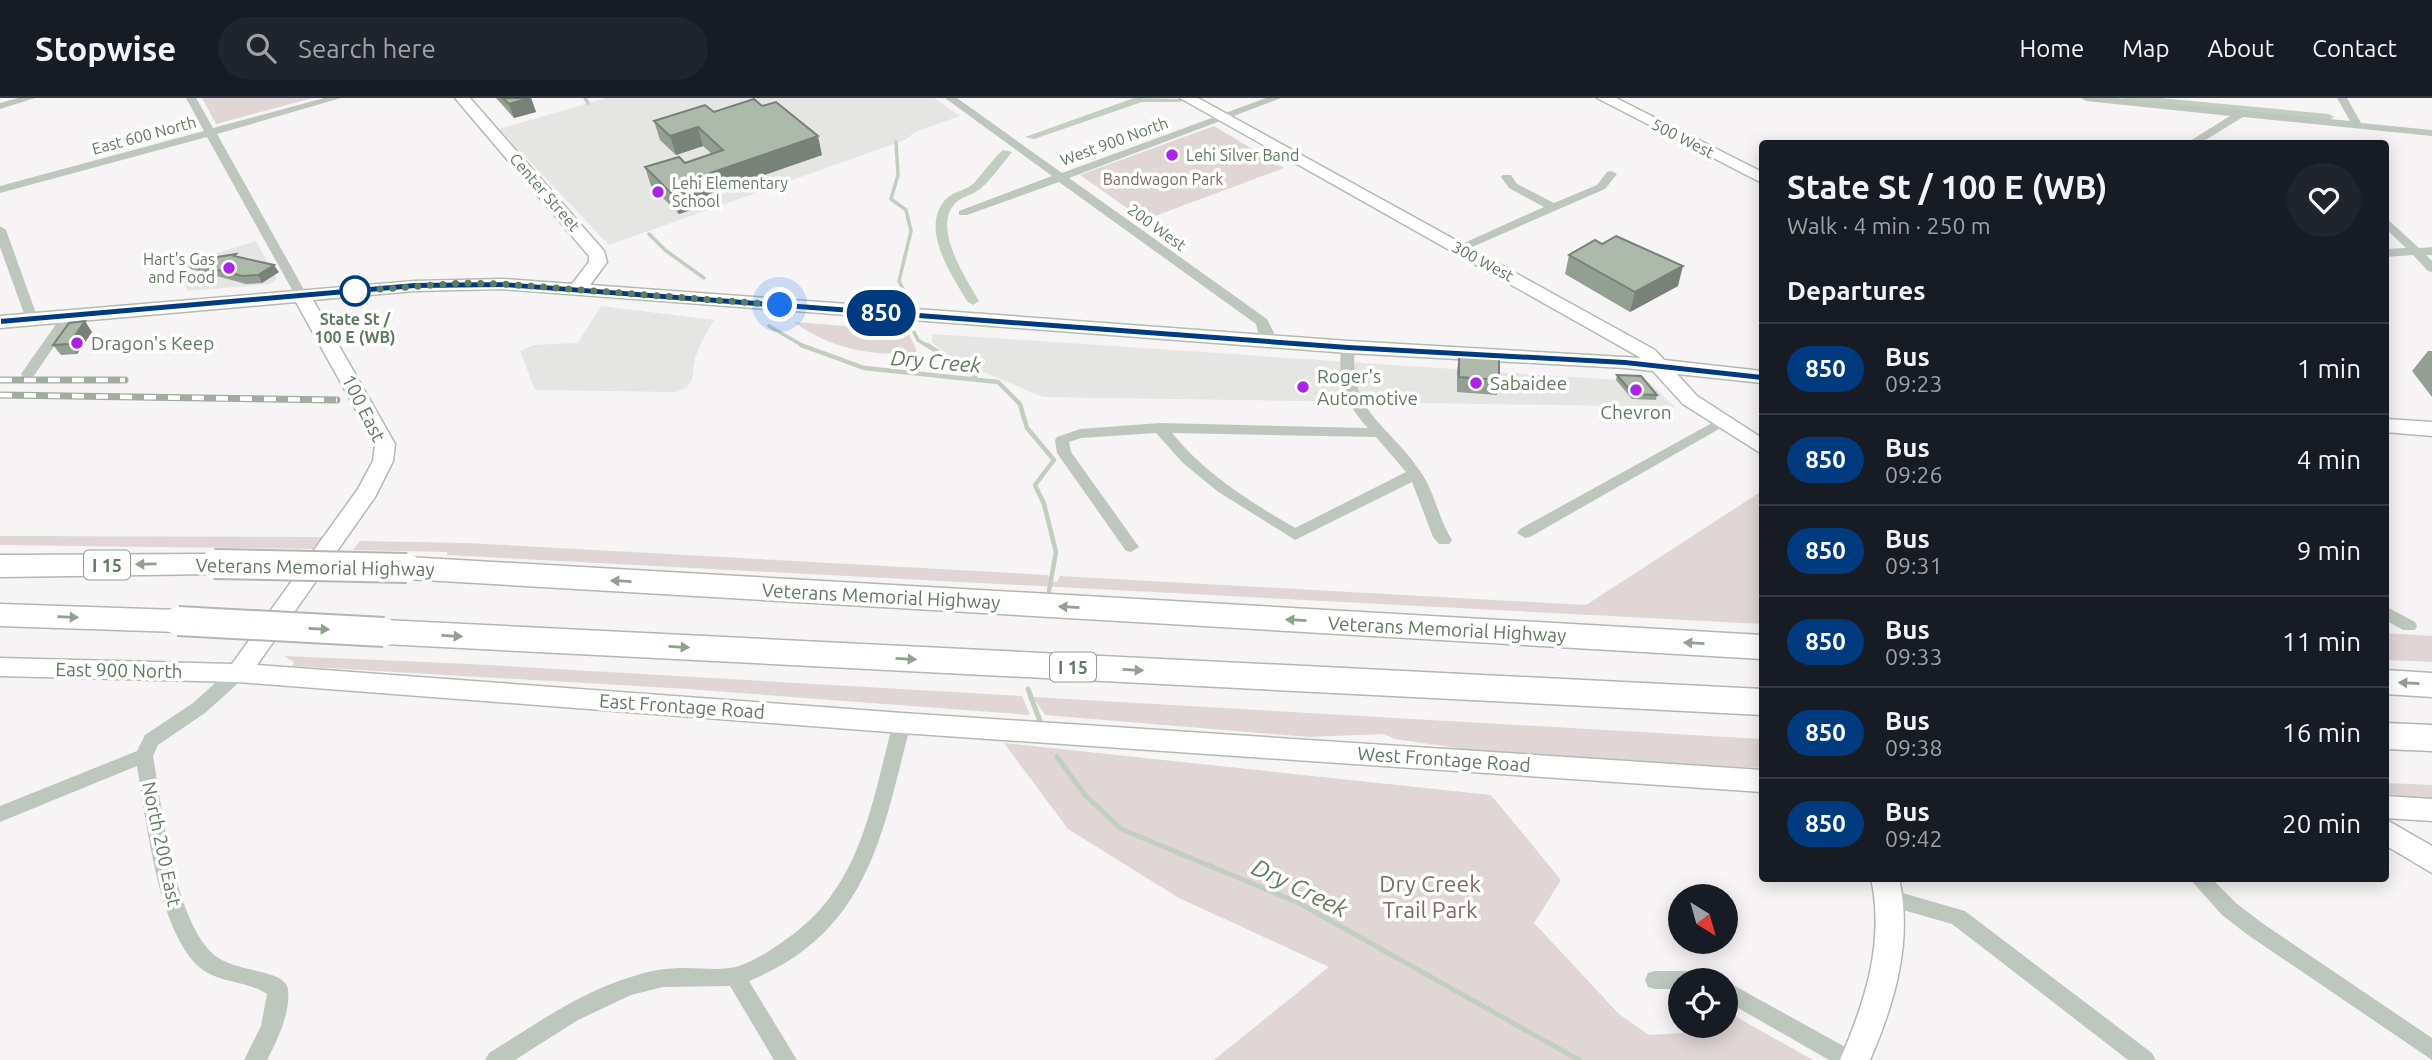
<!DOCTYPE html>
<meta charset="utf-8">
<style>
:root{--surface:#171b24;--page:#20242c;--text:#f1f3f6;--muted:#9ea1a6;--line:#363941}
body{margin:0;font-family:Ubuntu,sans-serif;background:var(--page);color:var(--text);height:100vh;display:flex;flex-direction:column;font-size:26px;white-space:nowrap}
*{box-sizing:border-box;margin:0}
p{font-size:23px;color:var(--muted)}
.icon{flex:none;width:38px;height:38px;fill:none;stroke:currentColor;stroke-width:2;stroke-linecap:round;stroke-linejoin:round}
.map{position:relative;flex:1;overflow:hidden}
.side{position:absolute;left:1759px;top:42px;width:630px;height:742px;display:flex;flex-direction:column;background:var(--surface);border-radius:7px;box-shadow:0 4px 18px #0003}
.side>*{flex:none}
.badge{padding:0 14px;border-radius:23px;font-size:24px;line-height:46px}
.needle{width:46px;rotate:143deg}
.fabs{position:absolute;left:1668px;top:786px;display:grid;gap:14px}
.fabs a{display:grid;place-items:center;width:70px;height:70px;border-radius:50%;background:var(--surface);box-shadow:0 4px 18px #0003;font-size:35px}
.you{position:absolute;width:35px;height:35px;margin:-18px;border:5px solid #fff;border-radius:50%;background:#1a73e8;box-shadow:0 0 0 10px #1a73e833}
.map>.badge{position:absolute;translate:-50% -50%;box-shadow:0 0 0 4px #fff}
h2{padding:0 28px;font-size:26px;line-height:63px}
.round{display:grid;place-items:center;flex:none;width:74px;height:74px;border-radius:37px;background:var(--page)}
.head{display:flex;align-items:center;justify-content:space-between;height:119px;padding:0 28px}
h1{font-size:33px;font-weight:700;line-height:52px}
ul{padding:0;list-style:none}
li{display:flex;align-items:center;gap:21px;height:91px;padding:0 28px;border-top:2px solid var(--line)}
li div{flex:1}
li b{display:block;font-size:26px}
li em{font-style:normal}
li .badge{min-width:77px;font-weight:700;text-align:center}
header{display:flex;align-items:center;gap:42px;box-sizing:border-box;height:98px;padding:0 35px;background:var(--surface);border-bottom:2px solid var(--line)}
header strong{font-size:33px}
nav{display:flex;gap:38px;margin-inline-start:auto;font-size:24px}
.search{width:490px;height:63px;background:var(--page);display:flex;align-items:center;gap:18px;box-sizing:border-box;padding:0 24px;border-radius:38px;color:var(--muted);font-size:26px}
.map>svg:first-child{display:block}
</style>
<header>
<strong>Stopwise</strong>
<div class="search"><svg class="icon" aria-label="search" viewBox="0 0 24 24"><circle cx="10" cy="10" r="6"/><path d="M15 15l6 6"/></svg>Search here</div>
<nav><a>Home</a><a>Map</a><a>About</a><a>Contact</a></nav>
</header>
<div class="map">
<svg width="2432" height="962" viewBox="0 0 2432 962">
<rect width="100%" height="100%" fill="#f7f4f6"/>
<path fill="#e5e5e4" d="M606 0H934L960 18 915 34 905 42 609 147 499 31Z
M256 143 277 181 270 186 188 193 176 168Z
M601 208 714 222 702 243 695 260 692 282 686 290 676 294 535 292 520 253 533 247 578 245Z
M932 236 1649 284 1675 309 1043 299 957 263 932 245Z"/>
<path fill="#dfd6d5" d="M202 0H313L216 26Z
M1214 28 1284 70 1144 122 1080 77Z
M794 224 908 233 917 254C876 260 828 250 794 224Z
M1762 393V526L447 457V454L353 452 360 443 467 445 1048 477 1050 483 1057 484 1060 478 1586 507Z
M0 438 323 439 316 451 0 447Z
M2385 535 2432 538V564L2385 562Z
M284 558 471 566 1022 598 1030 617 688 591 292 568 294 564Z
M1033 599 1762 641V670L1504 657 1395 641 1383 636 1309 639 1045 617Z
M1004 645 1491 697 1561 782 1534 825 1619 916 1649 937 1682 935 1690 928H1726V916H1731L1813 962H1214L1329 869 1179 800 1068 731Z
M2385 685 2432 687V702L2400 701 2396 697 2385 696Z"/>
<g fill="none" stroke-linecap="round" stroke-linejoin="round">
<path stroke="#c2cebf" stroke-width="3.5" d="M585 0 588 5
M896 44 898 77 891 101 906 112 911 133 899 183 907 199
M649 136 665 152 704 180
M769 228 805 249
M914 234 918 242 929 249"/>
<path stroke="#c2cebf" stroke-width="4.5" d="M801 247 864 270 998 284 1020 306 1027 330 1054 362 1035 387 1044 406 1056 454 1049 493
M927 247 975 278"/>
<path stroke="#c2cebf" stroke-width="5" d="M1028 591 1040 623
M1057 659 1085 697 1121 731 1299 805 1579 962"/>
<path fill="#c2cebf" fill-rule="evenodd" d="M1134 0 1185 1 1180 4H1142L1034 41 1025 39Z
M2122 0H2160L2329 16 2334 19 2329 22 2127 3Z
M1003 52 1012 54C1002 66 992 81 980 91 972 98 960 98 953 108 934 132 966 181 979 203L973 207 967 203C951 176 920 131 945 102 953 93 966 93 974 85 984 74 992 62 1003 52Z"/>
<defs>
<path id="secondary" d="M455 0H470L604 153 607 164 590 187 1348 243 1641 260 1180 0H1198L1655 252 1664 262 1762 273V285L1677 276 1697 298 1762 340V356L1683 306 1653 273 1625 270 1348 255 503 191 415 193 313 202 395 346 393 363 375 399 257 567 902 615 1762 672V694L902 635 238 584 0 578V560L232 566 358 391 373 363 375 346 296 204 0 230V218L415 183 503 181 572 186 589 164V158Z
M1597 0H1616L1762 74V85Z
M2385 321 2432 324V338L2385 334Z
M2385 698 2432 701V723L2385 720Z
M2385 721 2432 748V775L2385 747Z
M1871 780H1899C1913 843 1895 904 1870 962H1840C1865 904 1885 844 1871 780Z"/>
<path id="highway" d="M214 456 224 459 229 466 224 473 214 476 0 479V457Z
M407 459 1762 537V561L407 481 397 477 392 470 397 463Z
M0 506 178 512 189 515 193 523 189 531 178 534 0 528Z
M384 522 1762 591V617L384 546 373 542 369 534 373 526Z
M2385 572 2432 575V599L2385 596Z
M2385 625 2432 627V653L2385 651Z"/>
</defs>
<use href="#secondary" stroke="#b1bcb0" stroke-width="3"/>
<use href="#highway" stroke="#b0b8af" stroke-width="3"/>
<path fill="#bec7be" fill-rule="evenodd" d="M18 0H35L0 11V5Z
M186 0H196L213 30 324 0H341L217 36 307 197 305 200 301 201 295 197 207 39 0 95V88L204 33Z
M945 0H957L1062 75 1266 0H1281L1069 80 1267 221 1274 235 1271 246H1261L1256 226 1059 84 967 117H959V113L1052 78Z
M2081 0H2117L2350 23 2337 0H2347L2361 25 2432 32V38L2243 19 2199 46H2185L2230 18 2086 3Z
M1611 73 1617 76 1605 91 1463 153H1455L1453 150 1544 109 1509 90 1501 79 1503 77H1511L1517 86 1554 105 1597 87 1607 74Z
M2385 119 2419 150 2432 149V157H2426L2432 163V174L2428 173 2413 157 2385 159V151L2406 150 2385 130Z
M0 128 6 132 38 221 37 224H27L26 221 0 149Z
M69 214 75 218 33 279H23L21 276 23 273 64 215Z
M1348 245 1355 249C1348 315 1388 325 1420 373 1435 394 1438 420 1452 442L1449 446H1439L1433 439 1412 384 1295 442 1217 393 1183 365 1156 335 1081 340 1069 344 1071 354 1139 449 1131 454 1126 453 1057 355 1055 342 1057 339 1080 331 1160 325 1368 330C1344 304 1338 284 1341 249ZM1172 335 1376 339 1406 374 1295 430C1251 404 1205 376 1172 335Z
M1721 320 1728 324 1726 327 1530 439 1525 440 1517 435 1520 431Z
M2385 508 2415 524 2417 528 2415 532H2403L2385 522Z
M238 569 244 570 246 575 244 580 205 615 158 647 153 658C162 709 175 833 220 861 236 870 259 872 277 879 282 882 287 885 288 891 291 914 277 943 267 962H244L261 928 267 896C249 884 225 885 206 874 159 845 146 721 137 668L0 724V708L137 653 145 637 193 605 232 570Z
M902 618 908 620 911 625C882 737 869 834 749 883L797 962H774L730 888 663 889 631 897 578 922 515 962H485L489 955C535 927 581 893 634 878 651 872 668 870 686 870 703 870 722 873 739 868 755 863 771 852 785 842 861 791 871 707 893 625L896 620Z
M2189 780H2211L2236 805 2262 825 2432 940V962L2248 837 2222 817Z
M1892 792 1965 813 2152 955 2156 962H2128L1952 826 1885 807 1882 801 1885 795Z
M1655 873H1694L1701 875 1704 882H1680V891H1655L1648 889 1645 882 1648 875Z
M1726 883 1856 955 1860 962H1829L1726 903Z"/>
<use href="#secondary" fill="#fff" fill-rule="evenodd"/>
<use href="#highway" fill="#fff" fill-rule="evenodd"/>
<defs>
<path id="rail" d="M0 282H125
M0 297 337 302"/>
</defs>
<use href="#rail" stroke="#a0ad9f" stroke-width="7"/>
<use href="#rail" stroke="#fff" stroke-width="4.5" stroke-dasharray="12" stroke-linecap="butt"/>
<defs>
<path id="highway-bridge" d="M214 466 407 470
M178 523 384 534"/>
</defs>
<use href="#highway-bridge" stroke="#b0b8af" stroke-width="32" stroke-linecap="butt"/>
<use href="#highway-bridge" stroke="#fff" stroke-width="28"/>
</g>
<path fill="#949f93" d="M496 0H531L536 14 514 20Z
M714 14 822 57 709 96 711 105 679 116 651 88 645 69 685 65 712 56 703 48 676 57 660 42 654 23Z
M1569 157 1678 188 1630 214 1565 176Z
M237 159 279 174 262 185 246 186 191 171 186 164Z
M92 234 77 256 61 257 53 247Z
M2428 253H2432V299L2412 273Z
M1459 257 1499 282 1497 297 1457 294V273Z
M1617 277 1657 297 1656 302 1632 301 1616 282Z"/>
<path fill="#788278" d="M531 0 536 14 514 20 509 6Z
M698 29 703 48 676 57 670 38Z
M818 38 822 57 709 96 711 105 679 116 673 97 699 79Z
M274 167 279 174 262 185 258 177Z
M1683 168 1678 188 1630 214 1635 194Z
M85 223 92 234 77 256 69 246Z"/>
<path fill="#acb9ab" stroke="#788278" stroke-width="2" d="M503 0H529L509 6Z
M754 1 762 8 776 4 818 38 699 79 706 85 673 97 645 69 679 59 685 65 723 52 698 29 670 38 654 23 705 7 714 14Z
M1616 138 1683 168 1635 194 1569 157 1595 142 1602 146Z
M236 156 234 158 274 167 258 177 242 178 186 164Z
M85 223 69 246 53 247 69 225Z
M1459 257 1499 260V282L1459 279Z
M1617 277 1641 278 1657 297 1633 296Z"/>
<defs><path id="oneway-solid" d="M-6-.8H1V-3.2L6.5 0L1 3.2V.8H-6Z" transform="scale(1.75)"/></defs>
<g fill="#8fa28e">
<use href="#oneway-solid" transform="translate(146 466) rotate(179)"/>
<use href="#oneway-solid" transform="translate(621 483) rotate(-177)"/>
<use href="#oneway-solid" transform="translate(1069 509) rotate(-177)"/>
<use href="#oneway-solid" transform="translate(68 519) rotate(2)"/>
<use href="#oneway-solid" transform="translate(1296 522) rotate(-177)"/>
<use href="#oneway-solid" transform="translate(319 531) rotate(3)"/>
<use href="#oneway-solid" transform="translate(452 538) rotate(3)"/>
<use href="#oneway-solid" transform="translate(1694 545) rotate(-177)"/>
<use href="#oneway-solid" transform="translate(679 549) rotate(3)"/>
<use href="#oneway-solid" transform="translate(906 561) rotate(3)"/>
<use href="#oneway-solid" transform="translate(1133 572) rotate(3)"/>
<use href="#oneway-solid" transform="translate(2409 585) rotate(-177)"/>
</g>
<path fill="#003b80" stroke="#fff" stroke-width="2" d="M503 183 1348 246 1625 261 1762 276 1768 279 1762 283 1625 268 1348 253 503 190 415 191 0 227V220L415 184Z"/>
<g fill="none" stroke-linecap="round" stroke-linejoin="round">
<path stroke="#5f7a5d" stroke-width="7" stroke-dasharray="0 12.6" d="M355 193 462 185 503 186 780 207"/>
</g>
<g fill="#af21ea" stroke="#fff" stroke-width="2.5">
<circle cx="1172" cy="57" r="7"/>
<circle cx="658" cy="94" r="7"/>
<circle cx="229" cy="170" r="7"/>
<circle cx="77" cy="245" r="7"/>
<circle cx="1476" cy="285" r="7"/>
<circle cx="1303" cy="289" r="7"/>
<circle cx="1636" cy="292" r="7"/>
</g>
<circle fill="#fff" stroke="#003b80" stroke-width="3.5" cx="355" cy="193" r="14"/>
<g text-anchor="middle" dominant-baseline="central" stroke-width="7" stroke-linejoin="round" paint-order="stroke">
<g font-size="16" fill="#5f7a5d" stroke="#fff">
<text transform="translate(144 37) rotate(-15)">East 600 North</text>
<text transform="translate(1683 40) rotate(27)">500 West</text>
<text transform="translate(1114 43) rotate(-20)">West 900 North</text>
<text transform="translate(545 94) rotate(49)">Center Street</text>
<text transform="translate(1157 129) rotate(36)">200 West</text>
<text transform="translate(1483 163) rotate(28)">300 West</text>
</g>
<g font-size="16" fill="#5f7a5d" stroke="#fff" text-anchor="start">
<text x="1186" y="57">Lehi Silver Band</text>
<text x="672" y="85">Lehi Elementary<tspan x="672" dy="18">School</tspan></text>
<text x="215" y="161" text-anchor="end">Hart's Gas<tspan x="215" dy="18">and Food</tspan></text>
</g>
<g font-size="16" fill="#7d6b64" stroke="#fff">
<text x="1163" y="81">Bandwagon Park</text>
</g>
<g font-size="16" font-weight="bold" fill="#5f7a5d" stroke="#fff">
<text x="355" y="221">State St /<tspan x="355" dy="18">100 E (WB)</tspan></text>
</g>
<g fill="#fff" stroke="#8fa28e" stroke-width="2">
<rect x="84" y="452.5" width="46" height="29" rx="5"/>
<rect x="1050" y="554.5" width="46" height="29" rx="5"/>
</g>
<g font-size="18" font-weight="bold" fill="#5f7a5d">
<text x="107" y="467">I 15</text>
<text x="1073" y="569">I 15</text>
</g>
<g font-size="19" fill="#5f7a5d" stroke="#fff" text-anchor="start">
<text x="91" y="245">Dragon's Keep</text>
<text x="1317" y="278">Roger's<tspan x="1317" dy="22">Automotive</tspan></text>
<text x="1490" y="285">Sabaidee</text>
<text x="1636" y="314" text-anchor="middle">Chevron</text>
</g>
<g font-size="19" fill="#5f7a5d" stroke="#fff">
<text transform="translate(364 310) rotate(63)">100 East</text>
<text transform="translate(315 469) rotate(1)">Veterans Memorial Highway</text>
<text transform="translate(881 498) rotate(3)">Veterans Memorial Highway</text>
<text transform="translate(1447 531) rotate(3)">Veterans Memorial Highway</text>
<text transform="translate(119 572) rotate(1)">East 900 North</text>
<text transform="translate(682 608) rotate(4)">East Frontage Road</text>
<text transform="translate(1444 661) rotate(4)">West Frontage Road</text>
<text transform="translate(162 746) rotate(78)">North 200 East</text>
</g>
<g font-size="21" font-style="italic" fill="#647c5c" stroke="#fff">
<text transform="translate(936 263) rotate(5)">Dry Creek</text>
</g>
<g font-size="23" fill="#7d6b64" stroke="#fff">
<text x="1430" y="785">Dry Creek<tspan x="1430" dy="26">Trail Park</tspan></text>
</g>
<g font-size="24" font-style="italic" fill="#647c5c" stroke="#fff">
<text transform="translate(1300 790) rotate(26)">Dry Creek</text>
</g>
</g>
</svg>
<div class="fabs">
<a><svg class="needle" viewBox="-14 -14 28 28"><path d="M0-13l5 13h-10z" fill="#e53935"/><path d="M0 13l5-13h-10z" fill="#9ea1a6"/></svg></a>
<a><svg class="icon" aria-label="locate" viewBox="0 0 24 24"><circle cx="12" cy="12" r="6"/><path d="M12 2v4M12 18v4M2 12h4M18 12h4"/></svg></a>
</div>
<div class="you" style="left:780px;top:207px"></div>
<b class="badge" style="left:881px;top:215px;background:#003b80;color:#fff">850</b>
<section class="side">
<div class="head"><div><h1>State St / 100 E (WB)</h1><p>Walk · 4 min · 250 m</p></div><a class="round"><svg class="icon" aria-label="heart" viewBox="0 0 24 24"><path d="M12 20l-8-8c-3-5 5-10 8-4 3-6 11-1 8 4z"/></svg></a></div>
<h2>Departures</h2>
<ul>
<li><span class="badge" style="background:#003b80;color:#fff">850</span><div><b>Bus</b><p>09:23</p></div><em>1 min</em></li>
<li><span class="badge" style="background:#003b80;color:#fff">850</span><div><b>Bus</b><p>09:26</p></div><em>4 min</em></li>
<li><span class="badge" style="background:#003b80;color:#fff">850</span><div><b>Bus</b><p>09:31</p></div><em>9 min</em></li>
<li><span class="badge" style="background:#003b80;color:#fff">850</span><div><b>Bus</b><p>09:33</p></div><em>11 min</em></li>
<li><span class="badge" style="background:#003b80;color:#fff">850</span><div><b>Bus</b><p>09:38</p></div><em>16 min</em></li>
<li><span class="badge" style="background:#003b80;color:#fff">850</span><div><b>Bus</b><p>09:42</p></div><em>20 min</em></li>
</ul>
</section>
</div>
